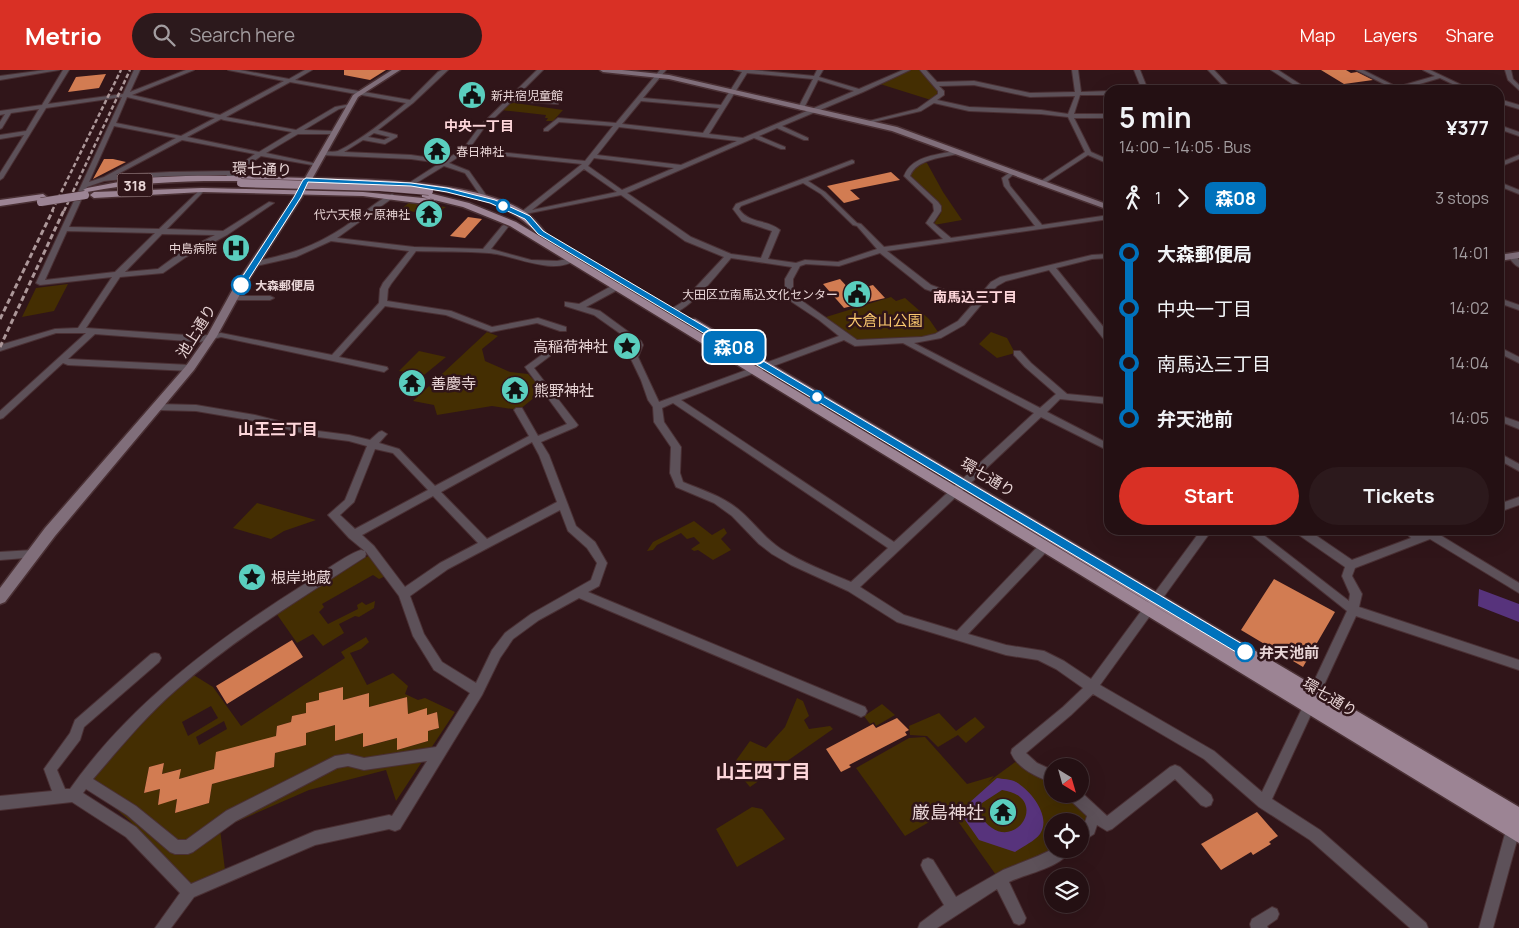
<!DOCTYPE html>
<meta charset="utf-8">
<style>
:root{--surface:#241013;--page:#2c191c;--text:#f1f3f6;--muted:#a39da0;--line:#413033;--accent:#d93025}
body{margin:0;font-family:Manrope,"Noto Sans JP",sans-serif;background:var(--page);color:var(--text);height:100vh;display:flex;flex-direction:column;font-size:19px;white-space:nowrap}
*{box-sizing:border-box;margin:0}
p{font-size:16px;color:var(--muted)}
.icon{flex:none;width:28px;height:28px;fill:none;stroke:currentColor;stroke-width:2;stroke-linecap:round;stroke-linejoin:round}
.map{position:relative;flex:1;overflow:hidden}
.drawer{position:absolute;left:1104px;top:15px;width:400px;height:450px;display:flex;flex-direction:column;background:var(--surface);border-radius:15px;box-shadow:0 5px 20px #0002,0 0 0 1px var(--line)}
.drawer>*{flex:none}
.badge{padding:0 10px;border-radius:8px;font-size:18px;line-height:32px}
.needle{width:32px;rotate:143deg}
.tools{position:absolute;left:1044px;top:688px;display:grid;gap:10px}
.tools a{display:grid;place-items:center;width:45px;height:45px;border-radius:50%;background:var(--surface);box-shadow:0 5px 20px #0002,0 0 0 1px var(--line);font-size:25px}
.map>.badge{position:absolute;translate:-50% -50%;box-shadow:0 0 0 2px #fff}
.legs{display:flex;align-items:center;gap:8px;height:55px;padding:0 15px;font-size:16px}
.legs p{margin-inline-start:auto}
.headline{display:flex;align-items:center;justify-content:space-between;height:85px;padding:0 15px}
h1{font-size:28px;font-weight:700;line-height:38px}
.cta{display:flex;gap:10px;margin-top:auto;padding:10px 15px}
.cta a{flex:1;height:58px;border-radius:30px;background:var(--accent);color:#fff;font-size:20px;font-weight:700;line-height:58px;text-align:center}
.cta a+a{background:var(--page);color:var(--text)}
ul{padding:0 15px;list-style:none}
li{display:flex;align-items:center;gap:18px;height:55px;font-size:19px}
li i{display:grid;place-items:center;width:8px;height:100%;margin:0 6px;background:currentColor}
li i::after{content:'';width:12px;height:12px;margin:-6px;border:4px solid;border-radius:50%;background:var(--surface)}
li p{margin-inline-start:auto}
li:first-child i{background:linear-gradient(#0000 50%,currentColor 0)}
li:last-child i{background:linear-gradient(currentColor 50%,#0000 0)}
header{display:flex;align-items:center;gap:30px;box-sizing:border-box;height:70px;padding:0 25px;background:var(--accent);color:#fff}
header strong{font-size:24px}
nav{display:flex;gap:28px;margin-inline-start:auto;font-size:18px}
.search{width:350px;height:45px;background:var(--page);display:flex;align-items:center;gap:12px;box-sizing:border-box;padding:0 18px;border-radius:28px;color:var(--muted);font-size:19px}
.map>svg:first-child{display:block}
</style>
<header>
<strong>Metrio</strong>
<div class="search"><svg class="icon" aria-label="search" viewBox="0 0 24 24"><circle cx="10" cy="10" r="6"/><path d="M15 15l6 6"/></svg>Search here</div>
<nav><a>Map</a><a>Layers</a><a>Share</a></nav>
</header>
<div class="map">
<svg width="1519" height="858" viewBox="0 0 1519 858">
<rect width="100%" height="100%" fill="#301519"/>
<path fill="#442e02" fill-rule="evenodd" d="M911 0H919L938 20V25L931 30 880 14Z
M508 32 563 40 553 51H546L548 48H545L546 45 500 40Z
M924 93H927L943 122 962 150 934 155C935 150 940 147 941 142 944 126 913 118 910 103L915 97Z
M410 132 446 137 432 146 401 139Z
M68 214 54 241 22 247 36 218Z
M891 227 896 231 905 228 929 249 938 262 922 268 855 272 843 265 826 247Z
M487 262 498 266 482 279 485 291 510 302 528 304 545 322 535 327 519 340 492 336 437 345 434 335 413 331Z
M991 262 1007 268 1015 283 997 288 979 274Z
M419 281 446 287 424 305 399 301Z
M257 433 316 450 284 461 271 469 233 458Z
M694 451 712 465 724 458 727 463 721 469 731 480 713 490 698 480 694 481 691 479 700 473 694 467 687 469 681 463 657 475 653 480 647 481 653 472Z
M373 483 388 505 379 509 373 505 322 534 324 537 319 542 328 554 358 539 357 535 362 532 366 535 375 531 374 538 359 547 355 546 339 554 344 563 323 576 313 564 297 573 276 543Z
M366 567 369 572 361 579 350 583 367 615 393 603 408 616 405 624 418 630 425 628 455 642 396 731 386 700 309 720 220 759 225 800 190 816 130 751 93 719 89 708 138 649 192 604 213 617 241 656 345 588 341 582ZM343 617V630L369 623V637L407 627 408 644 426 639 427 645 437 642 439 658 428 661V671L397 680V668L364 677 363 663 335 671V655L306 663V675L275 683 274 697 212 714 209 733 175 743 177 729 158 734 160 719 144 723 149 697 164 693 162 704 180 699 179 709 214 699 276 666 277 656 291 652 292 646 306 643V633L319 630V623ZM211 636 218 648 188 666 182 652ZM224 651 227 659 199 675 196 667Z
M797 628 803 631 809 646 804 650 809 659 830 656 833 659 750 717 732 696 750 671 766 678 785 657Z
M882 634 895 645 876 656 874 652 870 654 864 646Z
M939 643 956 661 975 647 985 657 966 673 958 665 938 677 927 666 910 665 909 656Z
M925 667 967 714 994 706 988 712 1018 690 1052 711V724H1071L1094 744 1080 756V751H1052L1053 779 996 805 950 740 905 766 856 698 909 668Z
M752 737 762 739 785 769 737 797 716 759Z"/>
<path fill="#57337c" fill-rule="evenodd" d="M1479 519 1519 534V552L1478 536Z
M997 708C1002 709 1011 709 1016 712 1030 720 1052 746 1040 764 1035 771 1022 777 1015 782L979 770 963 747 969 733ZM1002 720C1056 728 1008 794 979 743L982 733Z"/>
<path fill="#d27c52" d="M344 0H386L370 10 344 5Z
M1321 0H1346L1351 3 1357 2 1373 10 1344 14Z
M106 4 99 18 68 22 76 7Z
M104 89H113L126 92 93 109Z
M891 102 900 110 850 120 860 129 844 133 827 116Z
M468 147 482 149 465 168 450 166Z
M840 209 851 221 873 215 885 228 844 238 823 214Z
M1274 509 1335 542 1303 597 1241 560Z
M292 570 303 587 227 634 216 616Z
M343 617V630L369 623V637L407 627 408 644 427 638V645L437 642 439 658 428 661V671L397 680V668L363 677V663L335 671V655L306 663V675L275 683 274 697 212 714 209 733 175 743 177 729 158 735 160 719 144 723 149 697 164 693 162 704 181 699 179 709 214 699 216 682 276 666 277 656 291 652 292 646 306 643V633L319 630V623Z
M897 648 909 660 905 662 907 665 849 695 851 697 841 702 826 679 873 654 876 658Z
M1257 742 1278 766 1269 772 1271 774 1253 785 1251 782 1221 800 1201 774Z"/>
<g fill="none" stroke-linecap="round" stroke-linejoin="round">
<defs>
<path id="street" d="M45 0H59L0 10V6Z
M63 0H69L48 34 123 24 134 0H140L130 22 186 0H194L132 25 220 45 284 11 228 0H240L289 9 305 0H312L295 10 410 30 438 2 442 0H448L413 33 378 60 397 65V67L385 74 363 70 344 82 411 85 445 90 463 79 480 56 537 0H543L515 28 556 31 558 32V34L512 31 484 58 469 79 585 91 613 56 559 52 548 61H544V59L558 48 616 53 660 0H666L643 28 721 35 742 2 734 0H753L814 6 817 0H823L819 7 859 19 903 0H910L863 22 782 56 808 68V70H804L777 58 759 66 785 77V79H781L754 68 627 123 691 167 731 184 761 188 772 161 742 151 733 139 736 134 852 90 854 91V93L808 111 825 122 857 153 861 154 884 177 943 169 926 153 934 141 933 134 904 106C912 85 939 85 958 80L960 81V83C944 88 917 88 910 106L938 132 941 136V141L933 153 951 168 1035 156 1004 116 1002 108 1012 101 1015 103 1008 109 1010 116 1042 155 1109 145V149L887 181 931 215 975 231 991 212 1000 207 1092 185 1109 184V188L1092 189 1056 198 1109 264V272H1106L1049 200 1006 211 997 216 964 255 941 268 914 273 1040 338 1056 324 1025 297 1014 285V281H1020L1031 293 1067 324 1109 328V334L1060 329 1047 342 1109 374V381L1041 347 860 517 904 545 957 561 1041 473H1049L1050 476 1049 479 968 564 1006 575 1044 581 1064 591 1091 609 1201 460H1212L1100 615 1214 681 1262 722 1305 632 1309 630 1313 632 1315 636 1272 729 1320 760 1426 853 1428 858H1410L1310 770 1259 737 1204 689 1093 624 1071 645 1026 683 1037 693 1052 700V712C1038 708 1017 698 1011 683L1012 679 1063 637 1083 618 1056 599 1038 590 1006 585 897 552 848 521 791 495 772 484 759 474 732 446 714 433 676 417 670 403 671 377 654 352 653 337 648 330 641 310 630 287 635 274 594 245 565 236V232L579 234 615 214H621V218L586 237 600 241 641 271 643 275 638 287 659 332 839 266 819 250 792 232 785 222V209L792 197 731 188C720 201 687 244 671 243V239L681 233 724 187 685 171 621 125 520 145V143L582 94 466 82 449 93 469 101 486 125 483 129H479L478 128 480 125 465 103 444 96 413 115H409V113L440 93 411 89 322 85 319 83C325 80 332 83 338 81 361 70 387 49 406 33L290 12 226 47 296 60 335 37 351 34V36L339 39 304 60 333 61 336 63 335 64H298L266 83 318 94V96L261 86 228 110 225 108 227 105 170 106 124 109 104 111 87 117 69 157 159 159 202 118 205 120 204 121 167 159 223 161 269 132 274 133 227 165 186 187 163 203 120 207 86 258 200 266 221 263 332 285 379 233 380 219 383 213 409 181 331 171 296 187 256 196 252 194 253 192C290 184 312 178 344 157 358 148 377 130 392 124L394 125V127L337 168 414 177 483 179 502 156 504 155 508 157 491 179 531 190 557 191 572 188 576 190C552 206 514 185 489 183 465 181 440 182 416 181L391 214 388 219 387 231 451 241 492 257 538 248 566 257V261H560L537 253 491 262 446 245 385 236 339 287 387 297 388 299 384 302 221 267 200 272 95 264 68 289 190 295 194 298 190 301 68 295 63 293 3 348 0 349V341L86 263H56L0 281V275L55 259 78 258 112 207 40 215 36 213 122 27 46 38 3 108 0 110V103L24 65 0 69V65L26 61 39 39 11 43 2 58 0 59V52L5 44 0 45V41L42 35ZM747 3 813 9 798 38 801 40 804 38 818 10 854 21 743 68 709 64ZM127 27 215 48 181 66 116 53ZM641 31 719 38 703 63 622 54ZM221 49 224 50 292 62 259 82 187 67ZM114 56 176 68 104 107 89 112ZM619 57 737 71 681 95 597 85ZM374 63 390 67 384 70 368 67ZM182 70 255 84 231 101 170 102 116 105ZM594 88 674 98 622 120 588 96ZM584 99 617 122 532 140ZM803 113 821 124 853 155 857 156 877 179 838 192 805 190 796 193 768 189 780 160C767 149 749 154 739 139L741 136ZM67 161 155 163 115 202 45 210ZM162 164 215 165 180 183 158 199 125 202ZM880 183 925 219 972 235 958 251 935 264 922 267 857 270 798 228 793 222V209L800 196 806 194 839 196ZM844 270 855 276 903 273 1034 343 894 472 681 330ZM673 333 888 478 851 512C827 502 803 493 781 479 764 468 753 451 738 439 722 426 702 420 683 412L680 403 681 377 664 352 662 338Z
M920 0H926L937 12 974 11 1030 23 1075 22 1072 0H1078L1081 22 1109 21V25H1080L1074 44H1109V48H1074L1091 82 1109 90V94L1088 85 1042 115H1038V113L1085 82 1068 47 1041 44 969 41 934 33 921 41 865 54V52L917 39 938 24V21ZM974 15 1030 27 1075 26 1068 44 1041 40 969 37 937 30 944 25V21L939 16Z
M1134 0H1140L1148 20H1142Z
M1208 0H1214L1233 20H1227Z
M1271 0H1278L1309 20H1302Z
M1356 0H1363L1397 17 1435 6 1423 0H1430L1472 20H1465L1440 8 1399 20H1380L1390 17Z
M1505 0H1511L1513 9 1519 15V20L1508 10Z
M1499 29 1519 35V39L1499 33Z
M1499 55 1519 62V66L1499 59Z
M1519 85V89L1499 97V93Z
M1499 112 1519 120V124L1499 116Z
M1509 184H1515L1519 190V197C1515 196 1508 188 1509 184Z
M231 226H270L274 228 270 230H234L230 228Z
M1499 228 1519 235V240L1499 233Z
M1499 277 1519 287V293L1499 283Z
M547 281 550 282V286L534 298 578 355 576 357 541 372 549 385 576 456 595 472 607 493 599 516 588 522 865 637 867 641 865 645 861 647 857 645 579 528 539 550 513 569 500 588 482 625 400 759 395 761 389 759 315 775 194 827 171 858H155L180 823 126 767 72 732 0 740V726L52 721 44 699 70 663 75 650 151 584 155 583 159 584 161 588 159 592 84 657 80 670 57 700 65 719H70C130 634 216 570 303 515 318 506 345 485 361 480L365 481 366 484 365 487C300 529 234 569 176 620 145 647 120 678 93 709L136 736 178 770H186L226 741 335 686 348 684 364 688 436 677 470 623 434 600 413 566 399 526 366 482 349 468 328 445 345 430 367 376 349 371 318 367 255 351 196 341 157 340 153 337 157 334 196 335 255 345 318 361 349 365 370 370 379 362 382 361 387 364 379 373 399 379 435 416 529 366 514 340 516 338H522L538 366 567 354 525 297ZM532 372 539 385 557 432 487 469 441 422ZM375 379 393 383 428 420 355 459 340 445 354 432ZM433 426 478 473 440 493 405 517 374 476 362 465ZM560 440 568 461 587 478 597 493 591 510 531 544 505 563 492 580 476 613 442 592 424 564 410 526 448 499ZM427 691 392 746 389 745 315 761 191 814 136 757 83 723 86 719 127 745 170 782 175 784H188L193 782 236 751 337 698 348 696 364 700Z
M1499 345 1519 352V359L1499 351Z
M1499 383 1519 394V401L1499 390Z
M1519 427V435L1499 442V434Z
M1245 460H1257L1349 531 1350 524 1342 506 1345 497 1296 463 1295 460H1308L1352 490 1411 468 1403 460H1415L1420 464 1430 460H1448L1447 463 1440 465 1519 513V523L1430 469 1355 498 1352 506 1362 524 1359 537 1519 590V600L1356 546 1318 628 1314 629 1310 628 1308 624 1347 541Z
M33 480 37 481 38 484 37 487 0 490V482Z
M1175 695 1180 697 1211 725 1213 730 1211 735 1206 737 1201 735 1175 709 1112 759 1107 761 1097 755 1094 764 1080 773V757L1084 755 1087 746 1069 729 1067 724H1080V721L1107 746 1170 697Z
M1513 753 1518 755 1519 763 1493 858H1479L1506 760 1508 755Z
M1053 779H1071C1064 797 1025 804 1009 812L1026 848 1024 853 1019 855 1014 853 997 819 937 858H918L920 853 944 835 923 800 921 795 923 790 928 788 933 790 956 827 1003 800 1038 786Z
M1272 837 1277 839 1279 844 1277 849 1267 856 1268 858H1251L1250 854 1252 849Z"/>
<path id="secondary" d="M392 0H400L358 27 302 127 244 217 217 266 194 300 55 466 5 532 0 534V518L45 458 186 296 207 266 234 217 294 127 353 25Z
M600 0H622L669 5 897 57 1109 135V140L892 61 669 9 603 2Z
M1519 182V188L1499 191V185Z"/>
<path id="primary" d="M186 106C227 105 267 107 307 108 366 109 478 110 527 143 533 148 540 156 545 162L544 164H538C525 151 512 141 494 134 440 114 376 115 318 113 239 111 165 107 87 122L83 120 87 118 140 108Z
M202 118 363 122 433 129 437 132 433 135 363 126 202 122 94 128 90 125 94 122Z
M425 122 469 133 516 152 1193 559 686 251 687 249H695L1519 737V773L510 156 463 137 422 127V123Z
M43 124 47 127 46 129 0 136V130Z"/>
</defs>
<use href="#street" stroke="#4a3034" stroke-width="2"/>
<use href="#secondary" stroke="#4a3034" stroke-width="3"/>
<use href="#primary" stroke="#4a3034" stroke-width="3"/>
<use href="#street" fill="#5d5159" fill-rule="evenodd"/>
<use href="#secondary" fill="#806e7a" fill-rule="evenodd"/>
<use href="#primary" fill="#9c8494" fill-rule="evenodd"/>
<path stroke="#ac9799" stroke-width="2.5" stroke-dasharray="4.5 2.5" stroke-linecap="butt" d="M52 141 121 0
M64 141 130 0"/>
<path stroke="#ac9799" stroke-width="3" stroke-dasharray="5.5 3" stroke-linecap="butt" d="M0 249 53 140
M0 277 64 140"/>
<defs>
<path id="primary-bridge" d="M241 113 380 117 429 121
M41 132 85 125"/>
</defs>
<use href="#primary-bridge" stroke="#4a3034" stroke-width="9" stroke-linecap="butt"/>
<use href="#primary-bridge" stroke="#9c8494" stroke-width="8"/>
</g>
<path fill="#0072bc" stroke="#fff" d="M306 108 411 113 447 118 495 130 530 146 543 161 1249 578 1251 582 1249 585H1241L538 164 525 149 490 133 447 122 411 116 308 112 301 127 245 215 238 217 237 215 294 127 303 110Z"/>
<defs>
<symbol id="civic-disc" viewBox="-11 -11 22 22"><circle r="9.5" fill="#5acebe" stroke="#301519"/><path d="M-.6-6.5H3V-4.5H.6V-3L4-1V1h2V6H-6V1h2V-1L-.6-3ZM-1.2 2.5V6h2.4V2.5Z" fill="#111"/></symbol>
<symbol id="temple-disc" viewBox="-11 -11 22 22"><circle r="9.5" fill="#5acebe" stroke="#301519"/><path d="M0-6L5-2H3V0L6.5 2.5H4V6H1.5V3h-3V6H-4V2.5H-6.5L-3 0V-2H-5Z" fill="#111"/></symbol>
<symbol id="hospital-disc" viewBox="-11 -11 22 22"><circle r="9.5" fill="#5acebe" stroke="#301519"/><path d="M-5-5h3v3.5h4V-5h3V5h-3V1.5h-4V5h-3Z" fill="#111"/></symbol>
<symbol id="sight-disc" viewBox="-11 -11 22 22"><circle r="9.5" fill="#5acebe" stroke="#301519"/><path d="M0-6L1.8-2.2L6-1.7L2.9 1.2L3.7 5.4L0 3.3L-3.7 5.4L-2.9 1.2L-6-1.7L-1.8-2.2Z" fill="#111"/></symbol>
</defs>
<g fill-rule="evenodd">
<use href="#civic-disc" x="456" y="9" width="32" height="32"/>
<use href="#temple-disc" x="421" y="65" width="32" height="32"/>
<use href="#temple-disc" x="413" y="128" width="32" height="32"/>
<use href="#hospital-disc" x="220" y="162" width="32" height="32"/>
<use href="#civic-disc" x="841" y="208" width="32" height="32"/>
<use href="#sight-disc" x="611" y="260" width="32" height="32"/>
<use href="#temple-disc" x="396" y="297" width="32" height="32"/>
<use href="#temple-disc" x="499" y="304" width="32" height="32"/>
<use href="#sight-disc" x="236" y="491" width="32" height="32"/>
<use href="#temple-disc" x="987" y="726" width="32" height="32"/>
</g>
<g fill="#fff" stroke="#0072bc" stroke-width="2.5">
<circle cx="503" cy="136" r="6"/>
<circle cx="241" cy="215" r="9"/>
<circle cx="817" cy="327" r="6"/>
<circle cx="1245" cy="582" r="9"/>
</g>
<g text-anchor="middle" dominant-baseline="central" stroke-width="5" stroke-linejoin="round" paint-order="stroke">
<g font-size="12" fill="#e9d6d7" stroke="#301519" text-anchor="end">
<text x="491" y="25" text-anchor="start">新井宿児童館</text>
<text x="456" y="81" text-anchor="start">春日神社</text>
<text x="410" y="144">代六天根ヶ原神社</text>
<text x="217" y="178">中島病院</text>
<text x="838" y="224">大田区立南馬込文化センター</text>
</g>
<g font-size="12" font-weight="bold" fill="#e9d6d7" stroke="#301519" text-anchor="start">
<text x="255" y="215">大森郵便局</text>
</g>
<g font-size="14" font-weight="bold" fill="#fdd6da" stroke="#301519">
<text x="479" y="55">中央一丁目</text>
<text x="975" y="226">南馬込三丁目</text>
</g>
<rect fill="#301519" stroke="#b29c9e" stroke-width="1" x="117.5" y="103.5" width="35" height="23" rx="4"/>
<g font-size="14" font-weight="bold" fill="#e9d6d7">
<text x="135" y="115">318</text>
</g>
<g font-size="15" fill="#e9d6d7" stroke="#301519">
<text transform="translate(262 99) rotate(2)">環七通り</text>
<text transform="translate(196 261) rotate(-58)">池上通り</text>
<text transform="translate(988 407) rotate(31)">環七通り</text>
<text transform="translate(1330 627) rotate(31)">環七通り</text>
</g>
<g font-size="15" fill="#f9c76e" stroke="#301519">
<text x="885" y="250">大倉山公園</text>
</g>
<g font-size="15" fill="#e9d6d7" stroke="#301519" text-anchor="start">
<text x="608" y="276" text-anchor="end">高稲荷神社</text>
<text x="431" y="313">善慶寺</text>
<text x="534" y="320">熊野神社</text>
<text x="271" y="507">根岸地蔵</text>
</g>
<g font-size="15" font-weight="bold" fill="#e9d6d7" stroke="#301519" text-anchor="start">
<text x="1259" y="582">弁天池前</text>
</g>
<g font-size="16" font-weight="bold" fill="#fdd6da" stroke="#301519">
<text x="278" y="359">山王三丁目</text>
</g>
<g font-size="18" fill="#e9d6d7" stroke="#301519" text-anchor="end">
<text x="984" y="742">厳島神社</text>
</g>
<g font-size="19" font-weight="bold" fill="#fdd6da" stroke="#301519">
<text x="763" y="701">山王四丁目</text>
</g>
</g>
</svg>
<div class="tools">
<a><svg class="needle" viewBox="-14 -14 28 28"><path d="M0-13l5 13h-10z" fill="#e53935"/><path d="M0 13l5-13h-10z" fill="#a39da0"/></svg></a>
<a><svg class="icon" aria-label="locate" viewBox="0 0 24 24"><circle cx="12" cy="12" r="6"/><path d="M12 2v4M12 18v4M2 12h4M18 12h4"/></svg></a>
<a><svg class="icon" aria-label="layers" viewBox="0 0 24 24"><path d="M12 4l9 5-9 5-9-5zM3 14l9 5 9-5"/></svg></a>
</div>
<b class="badge" style="left:734px;top:277px;background:#0072bc;color:#fff">森08</b>
<section class="drawer">
<div class="headline"><div><h1>5 min</h1><p>14:00 – 14:05 · Bus</p></div><b>¥377</b></div>
<div class="legs"><svg class="icon" aria-label="walk" viewBox="0 0 24 24"><circle cx="13" cy="4" r="2"/><path d="M13 8l-2 6 4 7M11 14l-3 7M7 12l3-4h3l4 4"/></svg>1<svg class="icon" aria-label="forward" viewBox="0 0 24 24"><path d="M9 5l7 7-7 7"/></svg><b class="badge" style="background:#0072bc;color:#fff">森08</b><p>3 stops</p></div>
<ul>
<li><i style="color:#0072bc"></i><b>大森郵便局</b><p>14:01</p></li>
<li><i style="color:#0072bc"></i><span>中央一丁目</span><p>14:02</p></li>
<li><i style="color:#0072bc"></i><span>南馬込三丁目</span><p>14:04</p></li>
<li><i style="color:#0072bc"></i><b>弁天池前</b><p>14:05</p></li>
</ul>
<div class="cta"><a>Start</a><a>Tickets</a></div>
</section>
</div>
